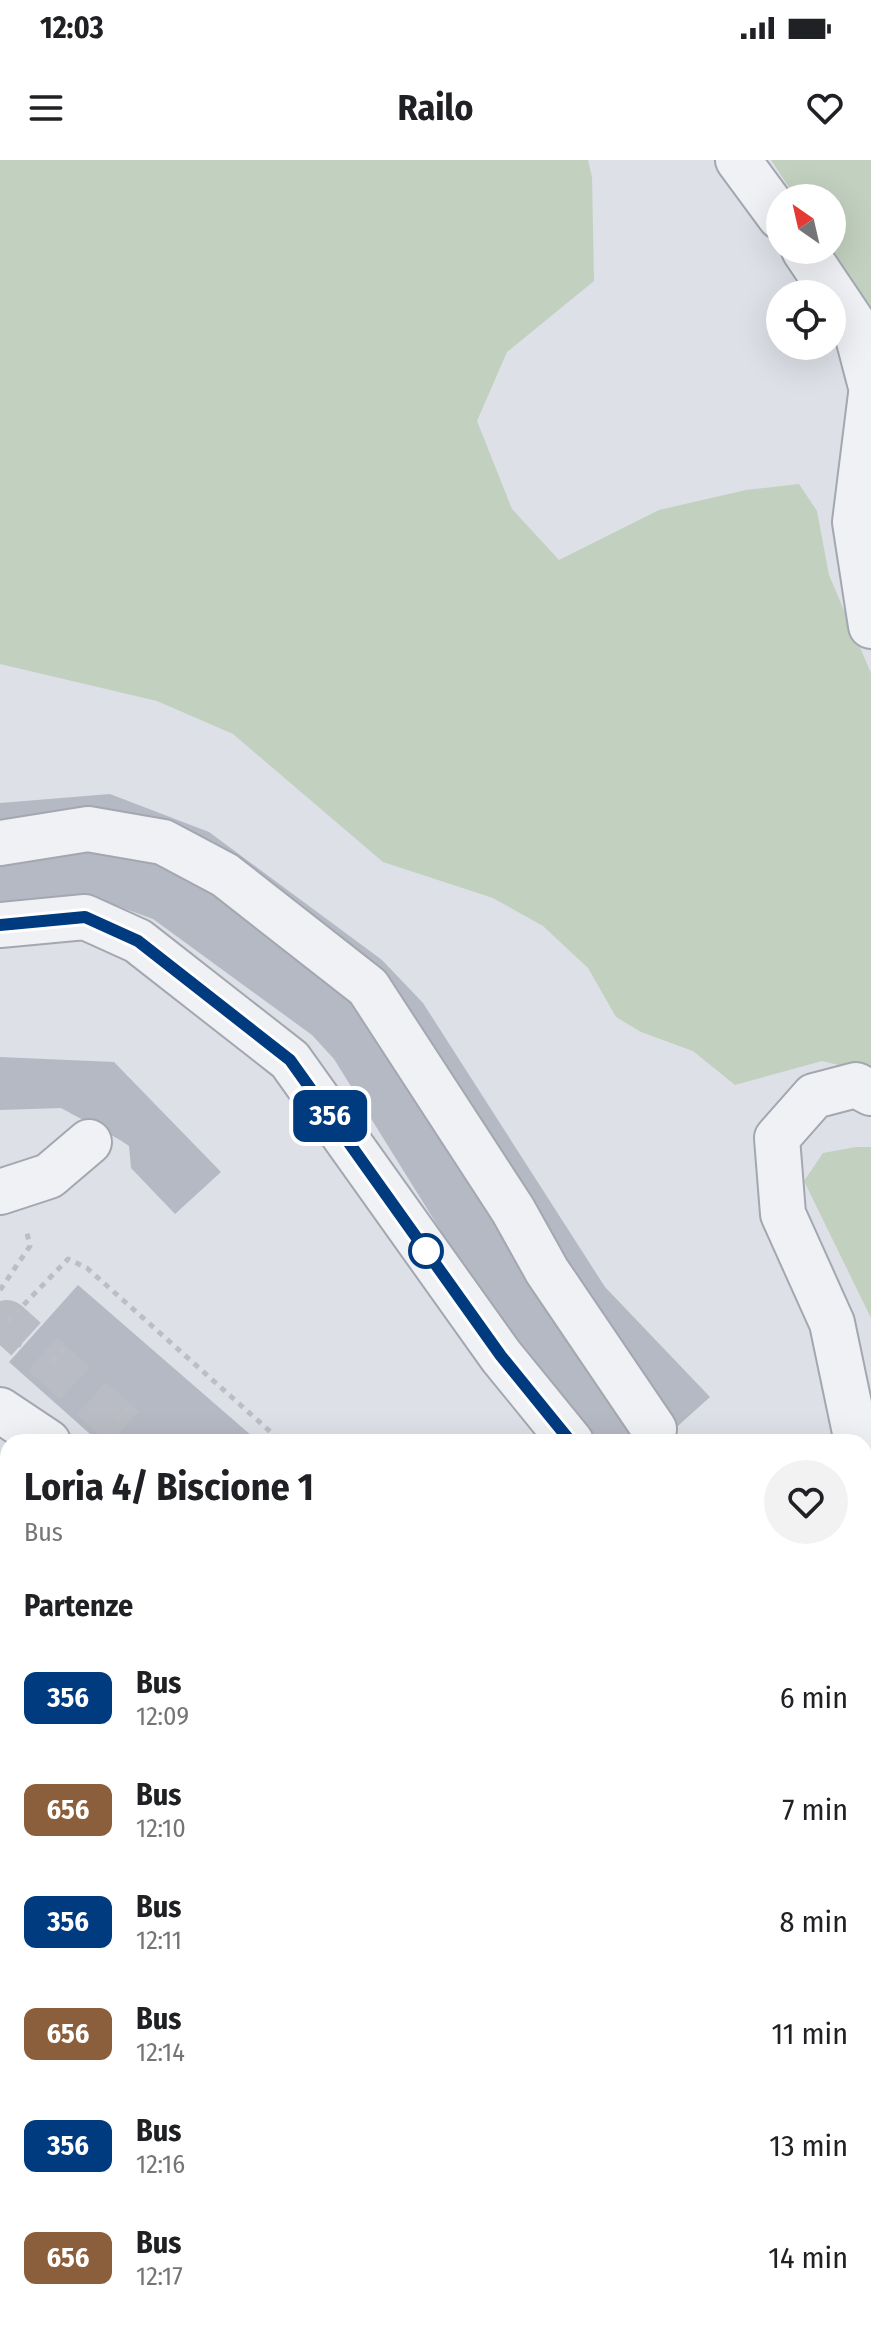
<!DOCTYPE html>
<html lang="it">
<style>
:root{--surface:#fff;--page:#f2f2f2;--text:#202124;--muted:#757577}
body{margin:0;font-family:"Fira Sans Condensed",sans-serif;background:var(--page);color:var(--text);height:100vh;display:flex;flex-direction:column;font-size:30px;white-space:nowrap}
*{box-sizing:border-box;margin:0}
p{font-size:26px;color:var(--muted)}
.icon{flex:none;width:44px;height:44px;fill:none;stroke:currentColor;stroke-width:2;stroke-linecap:round;stroke-linejoin:round}
.map{position:relative;flex:1;overflow:hidden}
.details{position:absolute;left:0px;top:1274px;width:872px;height:896px;display:flex;flex-direction:column;background:var(--surface);border-radius:24px 24px 0 0;box-shadow:0 8px 32px #0002}
.details>*{flex:none}
.badge{padding:0 16px;border-radius:12px;font-size:28px;line-height:52px}
.needle{width:52px;rotate:326deg}
.fabs{position:absolute;left:766px;top:24px;display:grid;gap:16px}
.fabs a{display:grid;place-items:center;width:80px;height:80px;border-radius:50%;background:var(--surface);box-shadow:0 8px 32px #0002;font-size:40px}
.map>.badge{position:absolute;translate:-50% -50%;box-shadow:0 0 0 4px #fff}
h2{padding:0 24px;font-size:30px;line-height:72px}
.round{display:grid;place-items:center;flex:none;width:84px;height:84px;border-radius:42px;background:var(--page)}
.headline{display:flex;align-items:center;justify-content:space-between;height:136px;padding:0 24px}
h1{font-size:38px;font-weight:700;line-height:60px}
ul{padding:0;list-style:none}
li{display:flex;align-items:center;gap:24px;height:112px;padding:0 24px}
li div{flex:1}
li b{display:block;font-size:30px}
li em{font-style:normal}
li .badge{min-width:88px;font-weight:700;text-align:center}
.status{display:flex;justify-content:space-between;align-items:center;height:56px;padding:0 40px;background:var(--surface);direction:ltr}
.status svg{height:22px;fill:currentColor}
header{display:flex;justify-content:space-between;align-items:center;height:104px;padding:0 24px;background:var(--surface);font-size:36px;font-weight:700}
.map>svg:first-child{display:block}
</style>
<div class="status"><b>12:03</b><svg viewBox="0 0 49 12"><path d="M0 12V9h3v3zM5 12V6h3v6zM10 12V3h3v9zM15 12V0h3v12zM26 1h20v11H26zM47 4h2v5h-2z"/></svg></div>
<header><svg class="icon" aria-label="menu" viewBox="0 0 24 24"><path d="M4 6h16M4 12h16M4 18h16"/></svg>Railo<svg class="icon" aria-label="heart" viewBox="0 0 24 24"><path d="M12 20l-8-8c-3-5 5-10 8-4 3-6 11-1 8 4z"/></svg></header>
<div class="map">
<svg width="871" height="2170" viewBox="0 0 871 2170">
<rect width="100%" height="100%" fill="#dde0e6"/>
<path fill="#c2d0bf" d="M0 0H588L592 17 594 121 507 192 477 261 512 349 559 400 659 350 746 330 799 324 817 351 829 415 871 513V913L822 901 735 925 693 891 641 872 616 857 588 808 543 766 493 738 383 702 233 574 157 541 0 504Z
M771 0H871V147L832 90V38H796Z
M856 987H871V1158L804 1021 823 993Z
M871 1877V2170H825V2162H864V1912Z"/>
<path fill="#b5b9c3" d="M110 634 209 672 382 800 423 843 605 1127 710 1237 660 1282H592L518 1195 334 899 312 875 153 759 98 739 0 752V643Z
M0 897 114 902 221 1012 175 1054 131 1008 129 986 120 980 61 948 0 950Z
M78 1125 259 1282H99L9 1202Z
M0 1637 8 1645V1781L0 1773Z
M161 2162H263L266 2170H164Z
M456 2162H565L566 2170H457Z"/>
<g fill="none" stroke-linecap="round" stroke-linejoin="round">
<path stroke="#b9bcc4" stroke-width="44" stroke-dasharray="44 22" stroke-linecap="butt" d="M0 1179 7 1162 140 1282
M0 1727 8 1735
M202 2162 205 2170
M493 2162 494 2170"/>
<defs>
<path id="minor" d="M738 0 780 57
M804 90 855 166 871 227
M871 234 855 362 871 466
M0 683 88 669 163 682 225 715 368 827 513 1050 547 1111 654 1269
M0 765 85 757 138 781 290 900 501 1196 571 1282
M0 1032 49 1016 89 982
M0 1250 48 1282
M857 1282 832 1163 783 1054 777 978 814 936 856 925 871 933
M864 1313 871 1341
M864 1809 871 1780
M330 2170V2162
M777 2170 779 2162"/>
</defs>
<use href="#minor" stroke="#a3a7b0" stroke-width="48"/>
<path stroke="#bcbec5" stroke-width="5" stroke-dasharray="6 6" stroke-linecap="butt" d="M0 1130 30 1086 27 1073
M7 1162 68 1099 87 1108 282 1282
M52 1202 68 1185
M116 1261 133 1243
M0 1642 8 1634
M584 2162V2170"/>
<use href="#minor" stroke="#f0f1f5" stroke-width="44"/>
</g>
<g fill="none" stroke-linecap="round" stroke-linejoin="round">
<defs>
<path id="line" d="M0 765 85 757 138 781 290 900 501 1196 571 1282"/>
</defs>
<use href="#line" stroke="#fff" stroke-width="18"/>
<use href="#line" stroke="#003b80" stroke-width="12"/>
</g>
<circle fill="#fff" stroke="#003b80" stroke-width="4" cx="426" cy="1091" r="16"/>
</svg>
<div class="fabs">
<a><svg class="needle" viewBox="-14 -14 28 28"><path d="M0-13l5 13h-10z" fill="#e53935"/><path d="M0 13l5-13h-10z" fill="#757577"/></svg></a>
<a><svg class="icon" aria-label="locate" viewBox="0 0 24 24"><circle cx="12" cy="12" r="6"/><path d="M12 2v4M12 18v4M2 12h4M18 12h4"/></svg></a>
</div>
<b class="badge" style="left:330px;top:956px;background:#003b80;color:#fff">356</b>
<section class="details">
<div class="headline"><div><h1>Loria 4/ Biscione 1</h1><p>Bus</p></div><a class="round"><svg class="icon" aria-label="heart" viewBox="0 0 24 24"><path d="M12 20l-8-8c-3-5 5-10 8-4 3-6 11-1 8 4z"/></svg></a></div>
<h2>Partenze</h2>
<ul>
<li><span class="badge" style="background:#003b80;color:#fff">356</span><div><b>Bus</b><p>12:09</p></div><em>6 min</em></li>
<li><span class="badge" style="background:#8b5e3c;color:#fff">656</span><div><b>Bus</b><p>12:10</p></div><em>7 min</em></li>
<li><span class="badge" style="background:#003b80;color:#fff">356</span><div><b>Bus</b><p>12:11</p></div><em>8 min</em></li>
<li><span class="badge" style="background:#8b5e3c;color:#fff">656</span><div><b>Bus</b><p>12:14</p></div><em>11 min</em></li>
<li><span class="badge" style="background:#003b80;color:#fff">356</span><div><b>Bus</b><p>12:16</p></div><em>13 min</em></li>
<li><span class="badge" style="background:#8b5e3c;color:#fff">656</span><div><b>Bus</b><p>12:17</p></div><em>14 min</em></li>
</ul>
</section>
</div>
